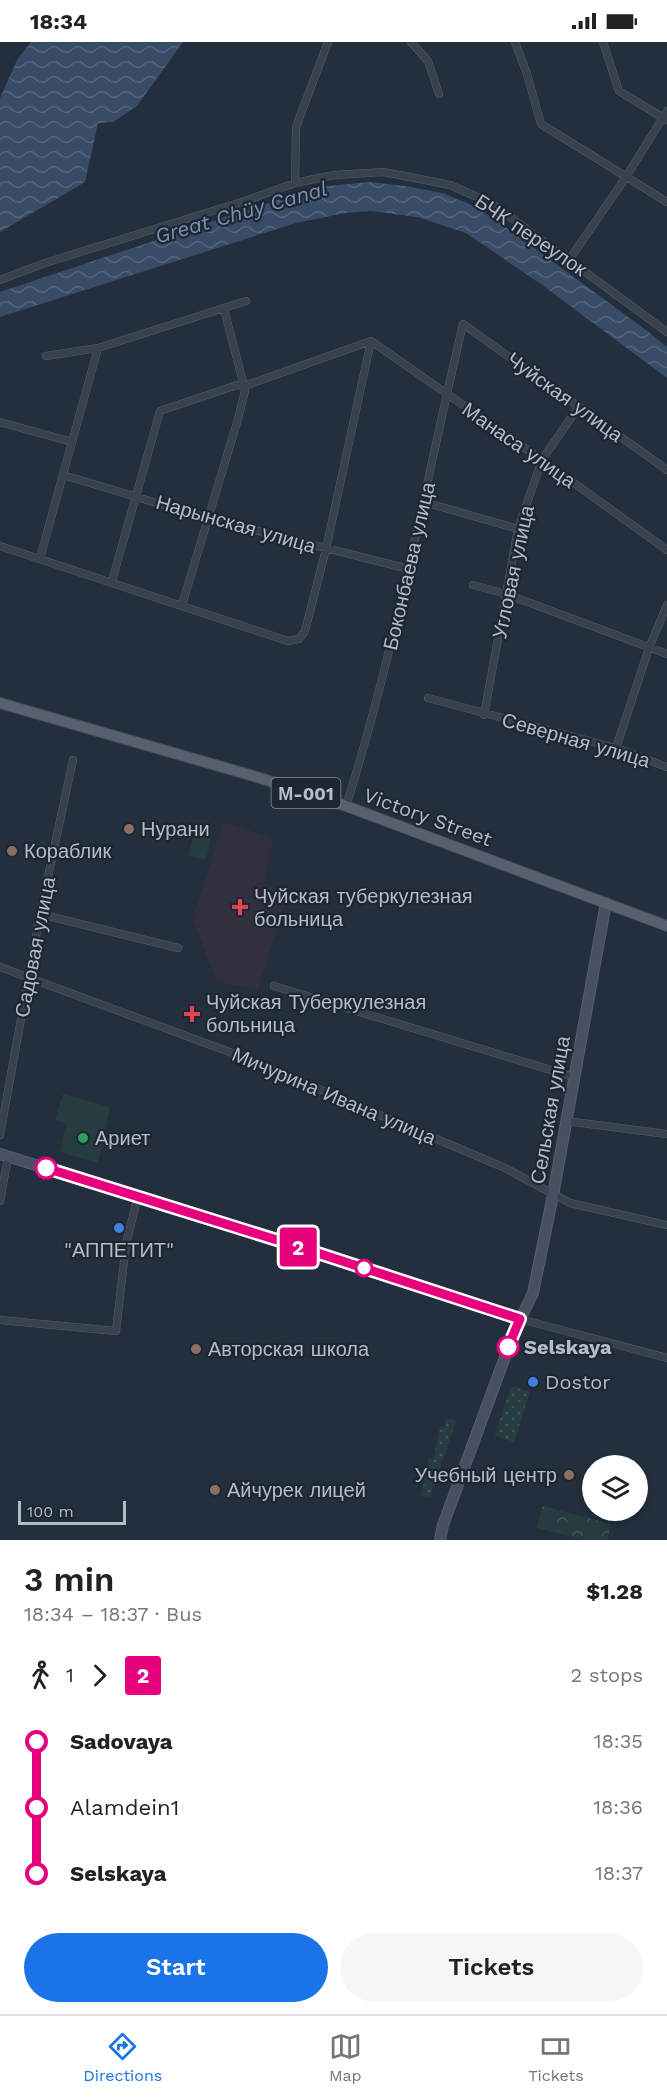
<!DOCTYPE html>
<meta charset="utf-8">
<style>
:root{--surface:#fff;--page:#f6f6f6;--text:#222;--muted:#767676;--line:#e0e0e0;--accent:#1a73e8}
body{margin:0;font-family:"Work Sans",sans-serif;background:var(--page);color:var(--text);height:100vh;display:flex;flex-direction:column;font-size:22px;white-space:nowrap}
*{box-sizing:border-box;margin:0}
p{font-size:20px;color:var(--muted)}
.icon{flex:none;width:33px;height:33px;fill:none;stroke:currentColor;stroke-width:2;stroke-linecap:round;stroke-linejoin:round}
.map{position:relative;height:1498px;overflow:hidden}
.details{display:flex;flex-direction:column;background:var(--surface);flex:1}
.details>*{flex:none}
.badge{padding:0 12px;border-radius:4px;font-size:21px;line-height:39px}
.buttons{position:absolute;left:582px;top:1413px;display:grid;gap:12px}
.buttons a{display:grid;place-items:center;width:66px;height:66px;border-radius:50%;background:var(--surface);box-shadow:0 3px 9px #0003;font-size:30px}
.scale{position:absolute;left:18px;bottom:15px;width:108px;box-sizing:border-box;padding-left:6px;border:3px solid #b4bcc9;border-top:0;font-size:16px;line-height:21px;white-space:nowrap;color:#b4bcc9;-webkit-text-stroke:4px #1d2633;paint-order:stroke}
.map>.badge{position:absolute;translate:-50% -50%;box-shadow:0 0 0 3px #fff}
.legs{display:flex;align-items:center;gap:9px;height:66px;padding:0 24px;font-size:20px}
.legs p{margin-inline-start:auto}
.overview{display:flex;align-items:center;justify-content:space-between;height:102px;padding:0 24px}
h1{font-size:33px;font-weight:600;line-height:45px}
.button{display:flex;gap:12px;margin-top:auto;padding:12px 24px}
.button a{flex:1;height:69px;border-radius:36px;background:var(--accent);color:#fff;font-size:24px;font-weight:600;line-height:69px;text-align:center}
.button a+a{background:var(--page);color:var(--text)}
ul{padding:0 24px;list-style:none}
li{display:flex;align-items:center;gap:21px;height:66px;font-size:22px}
li i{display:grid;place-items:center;width:9px;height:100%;margin:0 8px;background:currentColor}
li i::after{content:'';width:15px;height:15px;margin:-8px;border:4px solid;border-radius:50%;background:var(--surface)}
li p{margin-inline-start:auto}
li:first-child i{background:linear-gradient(#0000 50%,currentColor 0)}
li:last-child i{background:linear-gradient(currentColor 50%,#0000 0)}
.status{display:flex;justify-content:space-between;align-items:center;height:42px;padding:0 30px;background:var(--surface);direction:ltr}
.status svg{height:16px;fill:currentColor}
.tab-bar{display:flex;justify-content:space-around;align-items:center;height:84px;border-top:2px solid var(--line);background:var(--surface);font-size:16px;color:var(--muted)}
.tab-bar a{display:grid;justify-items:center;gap:3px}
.tab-bar .active{color:var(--accent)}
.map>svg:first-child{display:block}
</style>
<div class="status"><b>18:34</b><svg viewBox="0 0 49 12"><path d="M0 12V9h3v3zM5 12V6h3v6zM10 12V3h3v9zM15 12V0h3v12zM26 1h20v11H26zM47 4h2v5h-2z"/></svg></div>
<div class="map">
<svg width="667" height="1498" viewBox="0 0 667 1498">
<defs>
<pattern id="green-dots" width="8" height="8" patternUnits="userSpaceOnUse" patternTransform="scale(1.5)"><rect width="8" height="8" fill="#263c3f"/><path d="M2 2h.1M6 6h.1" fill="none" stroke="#435659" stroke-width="1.8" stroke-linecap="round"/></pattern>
<pattern id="forest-crowns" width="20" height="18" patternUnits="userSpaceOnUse" patternTransform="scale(1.5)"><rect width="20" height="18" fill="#263c3f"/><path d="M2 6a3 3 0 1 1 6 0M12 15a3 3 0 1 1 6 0" fill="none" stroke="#435659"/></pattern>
<pattern id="water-waves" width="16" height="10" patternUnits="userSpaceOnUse" patternTransform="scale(1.5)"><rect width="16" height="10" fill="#394c67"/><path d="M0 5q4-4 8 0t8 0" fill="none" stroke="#53647b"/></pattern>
</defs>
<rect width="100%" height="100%" fill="#242f3e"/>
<path fill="#32303f" d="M223 780 273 796 264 842 287 854 258 948 216 939 193 876Z"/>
<path fill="url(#green-dots)" d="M511 1344 530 1350 514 1400 495 1394Z
M446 1376 456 1379 430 1455 421 1454 429 1416H434L440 1385H445Z"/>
<path fill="url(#forest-crowns)" d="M542 1464 611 1482 607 1498H584L537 1486Z"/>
<path fill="#263c3f" d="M195 788 212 792 206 818 188 814Z
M63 1052 110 1065 98 1121 60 1110 66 1082 55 1078Z"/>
<path fill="url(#water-waves)" d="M31 0H183L137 64 113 80 98 81 85 140 0 190V56L17 18Z
M370 140 405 144 442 151 467 161 496 178 646 288 667 305V336L542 243 466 191 417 175 371 169 345 171 296 181 0 275V250L283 156 328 144Z"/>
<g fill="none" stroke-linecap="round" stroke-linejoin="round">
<defs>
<path id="minor" d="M411 0 428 19 439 52
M515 0 527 32 541 82 667 160
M603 0 619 49 667 78
M295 141 296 85 328 0
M569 218 626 135 667 69
M0 238 45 221 245 159 295 141 334 133 384 130 450 143 491 161 667 290
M224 267 244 344 371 299
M371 299 542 418 667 508
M46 314 98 306 246 259
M0 380 72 400
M63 433 207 476 409 527
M424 460 518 487
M0 504 288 599 299 597 305 589 326 507 371 299
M40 516 98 306
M112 539 160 369 237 343 244 344 245 349 238 377 182 563
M473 543 506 552 667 612
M428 656 616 706 667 725
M484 673 518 487 542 418 579 364
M616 706 649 606 667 563
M346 764C396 606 425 443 463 282L667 428
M40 872 178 906
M0 925 243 1015 505 1126 570 1161 667 1183
M274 944 574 1035
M566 1079 667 1092
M0 1093 40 872 73 718
M0 1159 8 1115
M520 1277 667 1316
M0 1278 116 1289 126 1202 138 1154"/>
<path id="secondary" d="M0 1112 293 1203 520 1277
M440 1498 443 1483 515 1288 533 1251 553 1153 606 861"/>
<path id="primary" d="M0 661 257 735 346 764 667 884"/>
</defs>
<use href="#minor" stroke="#565f6c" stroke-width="8"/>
<use href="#secondary" stroke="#565f6c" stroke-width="12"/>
<use href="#primary" stroke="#414a57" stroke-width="12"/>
<use href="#minor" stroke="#38414e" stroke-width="7"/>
<use href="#secondary" stroke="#465061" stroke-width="10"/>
<use href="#primary" stroke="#56606e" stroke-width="10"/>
</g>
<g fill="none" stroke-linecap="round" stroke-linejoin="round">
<defs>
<path id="line-1" d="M46 1126 293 1203 520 1277 508 1305"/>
</defs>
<use href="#line-1" stroke="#fff" stroke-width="14"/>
<use href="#line-1" stroke="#e6007e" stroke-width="9"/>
</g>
<g fill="#8d6e63" stroke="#1d2633" stroke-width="2">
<circle cx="129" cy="787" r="6"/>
<circle cx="12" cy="809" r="6"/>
<circle cx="196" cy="1307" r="6"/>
<circle cx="569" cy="1433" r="6"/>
<circle cx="215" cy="1448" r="6"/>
</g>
<g fill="#e0444e" stroke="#1d2633" stroke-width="2">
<path d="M237 856h6v6h6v6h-6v6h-6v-6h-6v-6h6z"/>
<path d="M189 963h6v6h6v6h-6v6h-6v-6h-6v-6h6z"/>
</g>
<circle fill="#2e9e5b" stroke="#1d2633" stroke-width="2" cx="83" cy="1096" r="6"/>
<g fill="#fff" stroke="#e6007e" stroke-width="3">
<circle cx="46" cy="1126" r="10"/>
<circle cx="364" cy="1226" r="8"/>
<circle cx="508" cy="1305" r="10"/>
</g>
<g fill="#3f7fe0" stroke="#1d2633" stroke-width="2">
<circle cx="119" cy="1186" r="6"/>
<circle cx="533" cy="1340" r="6"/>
</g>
<g text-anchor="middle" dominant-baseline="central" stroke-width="4.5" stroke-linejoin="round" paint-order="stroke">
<rect fill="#1d2633" stroke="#878f9c" stroke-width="1.5" x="271.5" y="736" width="69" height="30" rx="4.5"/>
<g font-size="18" font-weight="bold" fill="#b4bcc9">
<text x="306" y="751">М-001</text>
</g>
<g font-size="20" fill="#b4bcc9" stroke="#1d2633">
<text transform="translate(531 193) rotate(34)">БЧК переулок</text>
<text transform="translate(565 355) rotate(36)">Чуйская улица</text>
<text transform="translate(519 403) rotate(35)">Манаса улица</text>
<text transform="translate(236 482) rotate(16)">Нарынская улица</text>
<text transform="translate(409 524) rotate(-77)">Боконбаева улица</text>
<text transform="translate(513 530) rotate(-78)">Угловая улица</text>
<text transform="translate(576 698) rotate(16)">Северная улица</text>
<text transform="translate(428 775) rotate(20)">Victory Street</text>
<text transform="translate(35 905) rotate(-79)">Садовая улица</text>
<text transform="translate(334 1054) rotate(23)">Мичурина Ивана улица</text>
<text transform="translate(550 1068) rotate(-80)">Сельская улица</text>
</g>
<g font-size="20" fill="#b4bcc9" stroke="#1d2633" text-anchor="start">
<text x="141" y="787">Нурани</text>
<text x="24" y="809">Кораблик</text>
<text x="254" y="854">Чуйская туберкулезная<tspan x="254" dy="23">больница</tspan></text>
<text x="206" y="960">Чуйская Туберкулезная<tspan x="206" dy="23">больница</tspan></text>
<text x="95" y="1096">Ариет</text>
<text x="119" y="1208" text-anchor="middle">"АППЕТИТ"</text>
<text x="208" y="1307">Авторская школа</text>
<text x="545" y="1340">Dostor</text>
<text x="557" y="1433" text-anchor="end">Учебный центр</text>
<text x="227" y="1448">Айчурек лицей</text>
</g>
<g font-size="20" font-weight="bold" fill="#b4bcc9" stroke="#1d2633" text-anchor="start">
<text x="524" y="1305">Selskaya</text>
</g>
<g font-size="21" font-style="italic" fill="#7c92b1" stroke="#1d2633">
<text transform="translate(241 170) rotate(-16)">Great Chüy Canal</text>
</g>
</g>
</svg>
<div class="buttons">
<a><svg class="icon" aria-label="layers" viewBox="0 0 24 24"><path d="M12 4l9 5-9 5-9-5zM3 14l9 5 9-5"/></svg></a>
</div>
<div class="scale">100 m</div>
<b class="badge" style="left:298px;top:1205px;background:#e6007e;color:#fff">2</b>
</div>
<section class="details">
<div class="overview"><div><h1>3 min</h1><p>18:34 – 18:37 · Bus</p></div><b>$1.28</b></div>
<div class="legs"><svg class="icon" aria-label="walk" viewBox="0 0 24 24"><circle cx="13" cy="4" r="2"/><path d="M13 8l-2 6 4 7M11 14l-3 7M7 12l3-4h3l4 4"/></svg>1<svg class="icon" aria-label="forward" viewBox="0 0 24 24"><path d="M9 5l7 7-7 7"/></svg><b class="badge" style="background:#e6007e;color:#fff">2</b><p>2 stops</p></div>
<ul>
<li><i style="color:#e6007e"></i><b>Sadovaya</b><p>18:35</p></li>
<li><i style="color:#e6007e"></i><span>Alamdein1</span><p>18:36</p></li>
<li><i style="color:#e6007e"></i><b>Selskaya</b><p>18:37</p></li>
</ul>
<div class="button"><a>Start</a><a>Tickets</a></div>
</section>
<nav class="tab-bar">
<a class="active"><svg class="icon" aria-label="directions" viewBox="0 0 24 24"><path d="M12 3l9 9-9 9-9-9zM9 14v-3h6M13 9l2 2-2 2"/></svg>Directions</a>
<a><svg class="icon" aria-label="map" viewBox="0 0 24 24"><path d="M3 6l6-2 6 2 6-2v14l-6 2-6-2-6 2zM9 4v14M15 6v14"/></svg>Map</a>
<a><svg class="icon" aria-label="tickets" viewBox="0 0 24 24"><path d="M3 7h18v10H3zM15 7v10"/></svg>Tickets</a>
</nav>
